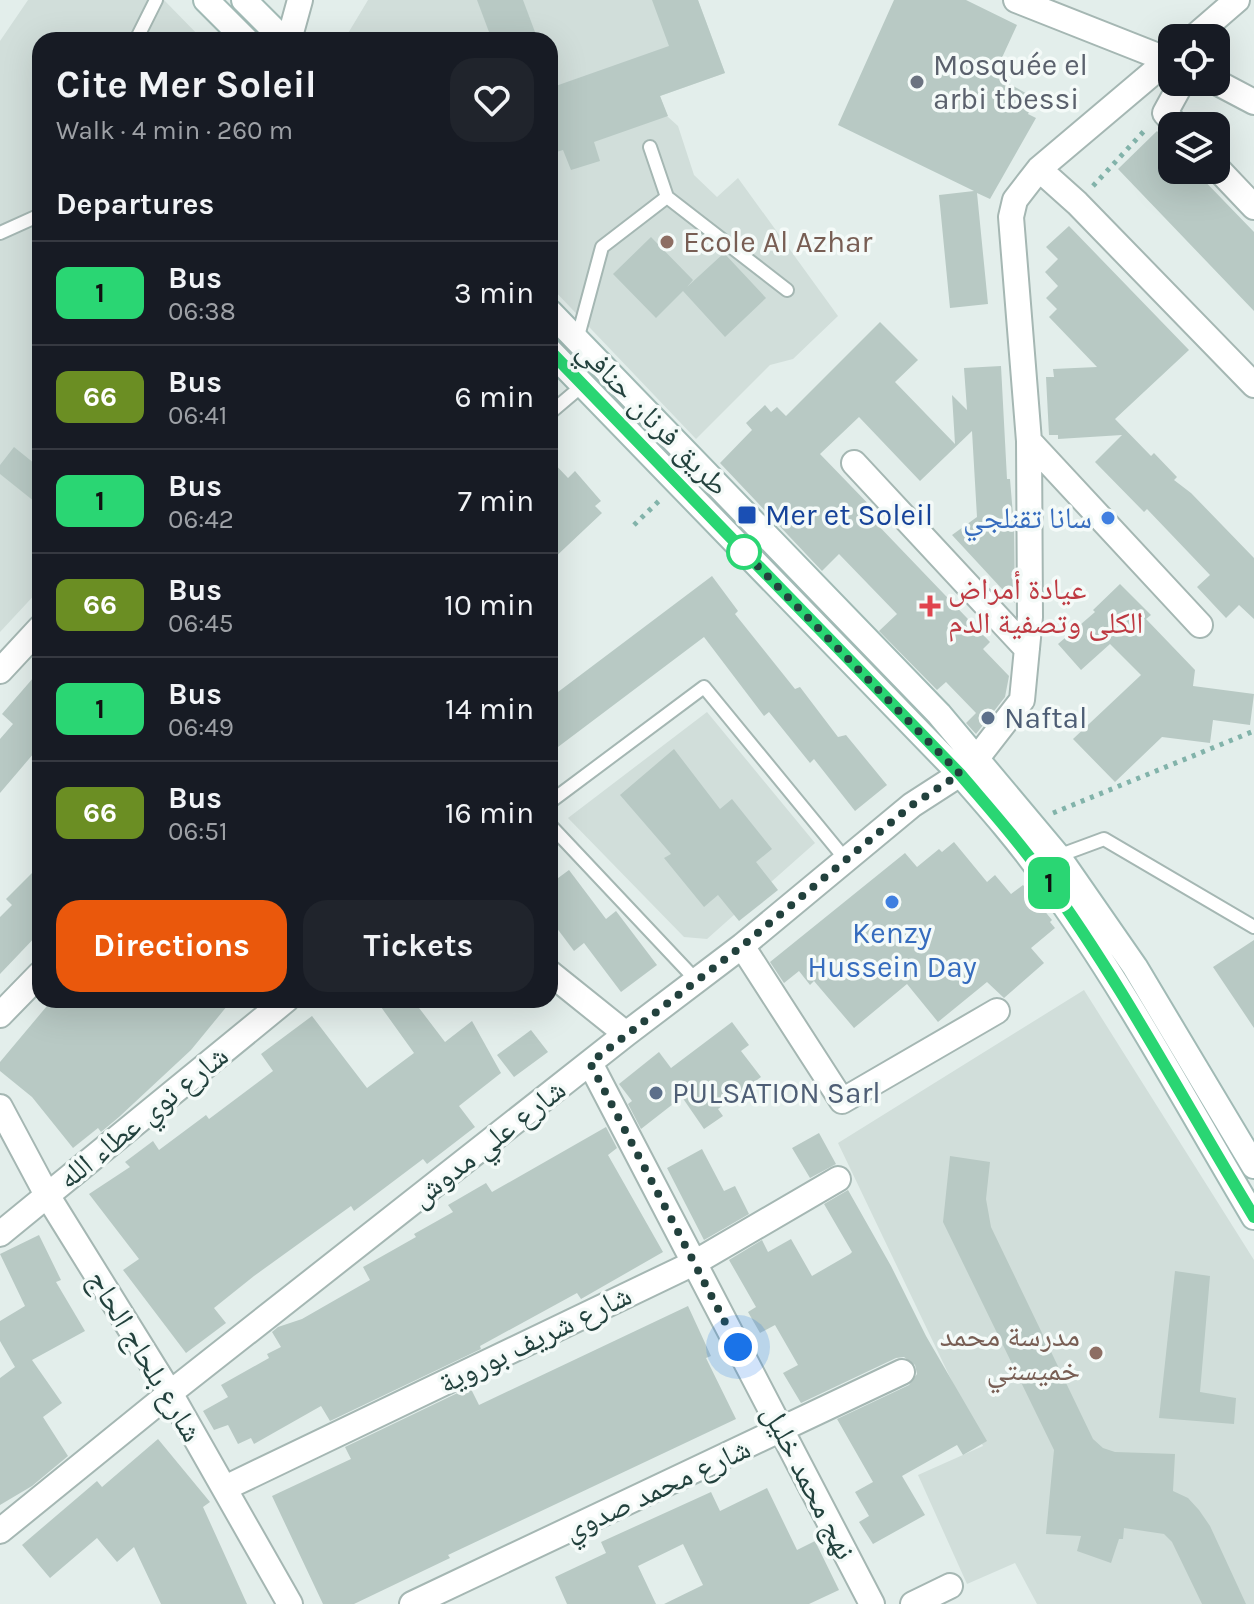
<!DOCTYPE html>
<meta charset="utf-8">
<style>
:root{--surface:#171b24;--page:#20242c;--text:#f1f3f6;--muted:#9ea1a6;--line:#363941;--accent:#ea580c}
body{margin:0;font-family:Karla,"Noto Naskh Arabic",sans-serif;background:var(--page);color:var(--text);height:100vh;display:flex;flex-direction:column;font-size:30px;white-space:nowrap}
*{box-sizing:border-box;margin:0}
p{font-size:26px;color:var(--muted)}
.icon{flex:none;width:44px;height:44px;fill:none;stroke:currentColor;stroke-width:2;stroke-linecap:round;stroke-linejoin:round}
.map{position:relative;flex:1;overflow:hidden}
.sheet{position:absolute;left:32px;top:32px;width:526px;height:976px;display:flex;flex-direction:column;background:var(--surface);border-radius:24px;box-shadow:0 8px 32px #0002}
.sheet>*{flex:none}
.badge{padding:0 16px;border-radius:12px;font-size:28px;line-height:52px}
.tools{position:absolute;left:1158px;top:24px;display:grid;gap:16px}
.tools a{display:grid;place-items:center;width:72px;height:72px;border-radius:16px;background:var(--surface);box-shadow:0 8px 32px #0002;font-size:40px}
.you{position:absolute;width:40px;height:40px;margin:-20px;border:6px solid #fff;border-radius:50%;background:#1a73e8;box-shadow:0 0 0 12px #1a73e833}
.map>.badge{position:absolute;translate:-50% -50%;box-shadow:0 0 0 4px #fff}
h2{padding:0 24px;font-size:30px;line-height:72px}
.round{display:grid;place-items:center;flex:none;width:84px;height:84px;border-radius:24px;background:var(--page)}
.summary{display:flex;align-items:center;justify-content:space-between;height:136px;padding:0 24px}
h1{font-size:38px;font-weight:700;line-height:60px}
.primary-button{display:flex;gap:16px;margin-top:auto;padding:16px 24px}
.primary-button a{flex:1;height:92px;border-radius:24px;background:var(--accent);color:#fff;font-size:32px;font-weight:700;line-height:92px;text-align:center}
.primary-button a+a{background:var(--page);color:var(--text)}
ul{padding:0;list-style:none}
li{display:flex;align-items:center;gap:24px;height:104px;padding:0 24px;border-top:2px solid var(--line)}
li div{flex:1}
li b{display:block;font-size:30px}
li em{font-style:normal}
li .badge{min-width:88px;font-weight:700;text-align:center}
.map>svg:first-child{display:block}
</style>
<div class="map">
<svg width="1254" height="1604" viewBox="0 0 1254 1604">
<rect width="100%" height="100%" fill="#e3eeeb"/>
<path fill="#d1deda" d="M28 0H164L203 40H40V589L0 632V41Z
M368 0H698L725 73 660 96 667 116 678 126 694 175 717 197 738 178 838 316 793 359 770 365 696 439 550 286V40H344Z
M707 712 815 843 707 939 684 937 568 818Z
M1084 990 1254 1260V1604H1037L1015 1563 967 1584 918 1475 983 1446 838 1143Z"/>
<path fill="#b8c9c4" d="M477 0H523L538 40H492Z
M652 0H698L725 73 660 96 668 116 594 142 600 161 571 170 563 150 550 154V88L669 46Z
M894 0H966L1017 25 994 75 1036 99 1028 114 1036 118 990 199 977 193 988 304 950 308 939 195 974 191 838 125Z
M1157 131 1172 147V170H1194L1254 232V311L1118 169Z
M1069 226 1189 350 1115 419 1151 456 1154 453 1177 477 1174 480 1191 493 1254 558V619L1239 605 1226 618 1197 587 1210 575 1147 509 1144 512 1095 462 1122 435 1058 439V435H1049L1046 377H1054L1053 369 1097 367 1049 317 1057 309 1046 298 1058 286 1045 272 1058 259 1046 247Z
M651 237 693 280 687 287 724 253 766 298 725 337 683 291 656 318 613 274Z
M880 322 918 360 895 382 955 444 952 395 967 410 964 368 1001 366 1007 479H1010L1014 527 1015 603 952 535 977 517 972 431 920 481 859 417 820 454 880 516 874 521 990 642 983 649 1009 676 1005 697 976 734 966 723 976 713 946 682 937 690 879 631 897 614 839 554 822 571 720 463 752 430 746 423 765 405 771 412 777 407 786 416Z
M14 447 40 468V506L0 474V465Z
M550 459 568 478 575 471 601 501 595 506 602 513 550 562Z
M712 576 738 611 735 614 795 689 800 687 838 737 846 735 887 785 855 811 814 759 810 763 769 712 764 716 704 637 550 753V698Z
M1120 584 1151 615 1146 619 1195 670 1193 686 1254 694 1250 725 1213 720 1210 743 1162 737 1115 782 1073 739 1141 675 1110 644 1081 670 1058 644 1095 612 1093 610Z
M40 670V746L0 793V739L13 724 2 714Z
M674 749 720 809 732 799 772 849 756 862 778 890 739 921 718 895 704 907 664 858 671 854 620 795Z
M954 842 987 882 995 875 1011 894 1023 885 1052 920 1050 922 1055 928 1031 948 1044 963 1004 998 987 982 938 1022 907 984 854 1028 814 981 810 985 799 971 784 983 770 962 905 853 917 867 939 849 942 852Z
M40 865V932L0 974V917L12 905 6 899Z
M569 870 606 919 616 911 657 965 621 992 584 943 574 951 550 919V884Z
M1254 940V1028L1213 967Z
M52 1000H232L191 1050 119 1117 101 1132 98 1128 73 1148 32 1097 0 1071V1062Z
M376 1000H413L445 1042 472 1021 501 1073 459 1106 475 1127 427 1164 423 1159 354 1211 351 1206 254 1276 214 1308 226 1323 186 1353 123 1270 139 1259 89 1194 130 1167 125 1162 153 1141 159 1150 206 1115 209 1119 273 1071 261 1054 312 1016 367 1088 414 1053Z
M732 1022 749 1045 741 1051 761 1077 718 1109 723 1116 704 1129 682 1097 641 1129 628 1104 632 1101 619 1084 659 1052 671 1068Z
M531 1030 548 1052 514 1077 497 1055Z
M606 1127 617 1148 608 1155 663 1252 581 1299 577 1293 480 1346 481 1349 330 1421 321 1406 254 1444 251 1438 238 1444 228 1425 214 1430 203 1411 228 1397 221 1385 269 1358 267 1354 281 1347 272 1332 278 1327 302 1319 370 1280 363 1267 416 1237 414 1234 453 1212 448 1205 486 1183 492 1192Z
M819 1133 836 1164 810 1178 792 1148Z
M702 1149 724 1191 735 1186 749 1214 704 1240 667 1168Z
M950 1156 990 1162 986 1199 991 1227 1093 1439 1103 1448 1115 1452 1175 1454 1173 1491 1188 1498 1199 1510 1210 1526 1246 1604H1202L1172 1542 1164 1534 1124 1528 1123 1539H1119L1111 1563 1077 1551 1081 1536 1046 1534 1054 1450 943 1222Z
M848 1190 891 1266 926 1336 987 1441 963 1455 957 1445 902 1476 925 1515 873 1544 859 1522 869 1516 855 1492 873 1482 837 1419 909 1385 917 1374 915 1365 904 1357 896 1358 801 1403 783 1373 798 1365 775 1325 760 1333 748 1312 756 1307 729 1260 762 1240 768 1252 791 1239 812 1276 850 1254 852 1252 824 1204Z
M39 1235 61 1280 56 1282 85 1331 32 1360 62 1403 43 1417 68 1456 32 1486 0 1505V1378L15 1367 0 1341V1321L25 1306 0 1254Z
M1175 1271 1210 1276 1200 1392 1236 1398 1234 1424 1159 1418Z
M688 1306 711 1356 706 1358 736 1419 448 1555 450 1558 354 1604H323L272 1496 351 1459 345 1447 470 1387 479 1405Z
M158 1439 210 1502 203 1507 247 1604H161L134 1547 117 1562 97 1538 50 1578 22 1545 97 1481 102 1487Z
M767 1488 797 1550 815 1541 839 1590 809 1604H664L703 1585 683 1544 638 1566 656 1604H567L555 1577 606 1553 601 1542 711 1492 720 1511Z"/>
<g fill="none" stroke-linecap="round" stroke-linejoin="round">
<defs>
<path id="lane" d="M136 40 156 0
M650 147 667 197
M0 233 40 215
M577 340 602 247 667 197 787 290
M550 413 583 385
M550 802 704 687 846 860
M550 825 697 981
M1058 856 1104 839 1254 927"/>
<path id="street" d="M1193 38 1237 0
M289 40 300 0
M1216 82 1254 102
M1177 126 1165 113 1182 82
M1216 167 1254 207
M1039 169 1077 203 1254 385
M1029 441 1200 625
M854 463 1027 649
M0 671 40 628
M742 946 842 1101 997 1011
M550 973 626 1034
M0 1015 40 974
M590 1063 872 1604
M0 1107 47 1195 170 1393 290 1604
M0 1234 286 1000
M225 1488 694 1263 838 1179
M0 1531 170 1393 626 1034 742 946 912 805 960 774 977 758 1022 700 1030 617 1029 441 1011 217 1015 200 1039 169 1168 60 1016 0
M412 1604 902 1372
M913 1604 950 1586"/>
<path id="secondary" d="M206 0 246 40
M244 0 284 40
M550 312 939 714 1058 856 1135 967 1254 1166
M550 351 960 774C989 807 1019 841 1045 878 1123 985 1186 1103 1254 1217"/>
</defs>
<use href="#lane" stroke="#a5b7b3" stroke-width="16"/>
<use href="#street" stroke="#a5b7b3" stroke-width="28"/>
<use href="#secondary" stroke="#a1bab5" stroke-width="28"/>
<path stroke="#82b3aa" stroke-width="5" stroke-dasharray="4 6" stroke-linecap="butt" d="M1093 186 1146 129
M634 525 662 498
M1053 813 1254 731"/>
<use href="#lane" stroke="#fff" stroke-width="12"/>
<use href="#street" stroke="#fff" stroke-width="24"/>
<use href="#secondary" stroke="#fff" stroke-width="24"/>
</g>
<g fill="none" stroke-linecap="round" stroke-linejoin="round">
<defs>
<path id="line" d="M550 351 960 774C989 808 1019 841 1045 878 1123 985 1185 1104 1254 1217"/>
</defs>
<use href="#line" stroke="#fff" stroke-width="18"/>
<use href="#line" stroke="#2ad673" stroke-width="12"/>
<path stroke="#22413d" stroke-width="8" stroke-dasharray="0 14.4" d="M738 1347 590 1063 742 946 912 805 960 774 744 552"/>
</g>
<circle fill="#6b7280" stroke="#f4faf8" stroke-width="3" cx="917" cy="82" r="8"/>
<g fill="#8d6e63" stroke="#f4faf8" stroke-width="3">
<circle cx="667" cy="242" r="8"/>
<circle cx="1096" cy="1353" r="8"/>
</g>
<rect fill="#1a4fb4" stroke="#f4faf8" stroke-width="3" x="737" y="505" width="20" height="20" rx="4"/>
<g fill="#3f7fe0" stroke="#f4faf8" stroke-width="3">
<circle cx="1108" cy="518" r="8"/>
<circle cx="892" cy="902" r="8"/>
</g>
<circle fill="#fff" stroke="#2ad673" stroke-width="4" cx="744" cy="552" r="16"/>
<path fill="#e0444e" stroke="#f4faf8" stroke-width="3" d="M926 594h8v8h8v8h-8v8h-8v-8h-8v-8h8z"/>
<g fill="#5c6f8a" stroke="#f4faf8" stroke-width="3">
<circle cx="988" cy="718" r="8"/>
<circle cx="656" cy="1093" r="8"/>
</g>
<g text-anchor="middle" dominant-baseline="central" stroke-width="7" stroke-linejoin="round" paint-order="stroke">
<g font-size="30" fill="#5b616d" stroke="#f4faf8" text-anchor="start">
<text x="933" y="65">Mosquée el<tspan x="933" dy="34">arbi tbessi</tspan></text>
</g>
<g font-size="30" fill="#785e54" stroke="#f4faf8" text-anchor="start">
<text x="683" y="242">Ecole Al Azhar</text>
<text x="1080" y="1336" text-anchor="end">مدرسة محمد<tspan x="1080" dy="34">خميستي</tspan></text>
</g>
<g font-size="30" fill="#22413d" stroke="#f4faf8">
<text transform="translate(653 418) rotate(46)">طريق فرنان حنافي</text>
<text transform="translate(143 1117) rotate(-39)">شارع نوي عطاء الله</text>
<text transform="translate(488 1143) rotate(-38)">شارع علي مدوش</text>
<text transform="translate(535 1339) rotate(-26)">شارع شريف بوروية</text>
<text transform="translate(145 1356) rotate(59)">شارع بلحاج الحاج</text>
<text transform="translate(809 1482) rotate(63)">نهج محمد خليل</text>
<text transform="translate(657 1489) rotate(-25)">شارع محمد صدوي</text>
</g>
<g font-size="30" fill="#164399" stroke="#f4faf8" text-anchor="start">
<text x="765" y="515">Mer et Soleil</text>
</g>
<g font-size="30" fill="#366cbe" stroke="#f4faf8" text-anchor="end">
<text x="1092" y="518">سانا تقنلجي</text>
<text x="892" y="933" text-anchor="middle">Kenzy<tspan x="892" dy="34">Hussein Day</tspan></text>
</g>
<g font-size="30" fill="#be3a42" stroke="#f4faf8" text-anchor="start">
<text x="948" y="589">عيادة أمراض<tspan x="948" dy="34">الكلى وتصفية الدم</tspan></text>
</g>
<g font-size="30" fill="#4e5e75" stroke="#f4faf8" text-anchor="start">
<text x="1004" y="718">Naftal</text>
<text x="672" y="1093">PULSATION Sarl</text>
</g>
</g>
</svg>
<div class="tools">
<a><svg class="icon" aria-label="locate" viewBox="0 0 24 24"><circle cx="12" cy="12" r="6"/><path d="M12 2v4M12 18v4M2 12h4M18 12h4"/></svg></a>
<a><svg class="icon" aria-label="layers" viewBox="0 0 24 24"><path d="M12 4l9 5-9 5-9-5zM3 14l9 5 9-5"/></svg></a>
</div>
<div class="you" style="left:738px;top:1347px"></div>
<b class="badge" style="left:1049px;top:883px;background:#2ad673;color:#111">1</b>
<section class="sheet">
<div class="summary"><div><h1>Cite Mer Soleil</h1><p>Walk · 4 min · 260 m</p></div><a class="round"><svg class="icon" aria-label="heart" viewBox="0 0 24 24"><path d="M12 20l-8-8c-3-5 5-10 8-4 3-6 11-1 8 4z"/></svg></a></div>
<h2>Departures</h2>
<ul>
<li><span class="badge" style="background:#2ad673;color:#111">1</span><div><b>Bus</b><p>06:38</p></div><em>3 min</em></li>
<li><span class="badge" style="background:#6b8e23;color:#fff">66</span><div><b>Bus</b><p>06:41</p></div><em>6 min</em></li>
<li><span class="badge" style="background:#2ad673;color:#111">1</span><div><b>Bus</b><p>06:42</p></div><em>7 min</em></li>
<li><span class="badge" style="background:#6b8e23;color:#fff">66</span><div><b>Bus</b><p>06:45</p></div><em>10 min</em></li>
<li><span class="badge" style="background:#2ad673;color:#111">1</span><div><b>Bus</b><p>06:49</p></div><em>14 min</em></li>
<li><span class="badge" style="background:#6b8e23;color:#fff">66</span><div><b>Bus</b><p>06:51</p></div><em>16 min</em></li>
</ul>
<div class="primary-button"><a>Directions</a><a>Tickets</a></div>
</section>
</div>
